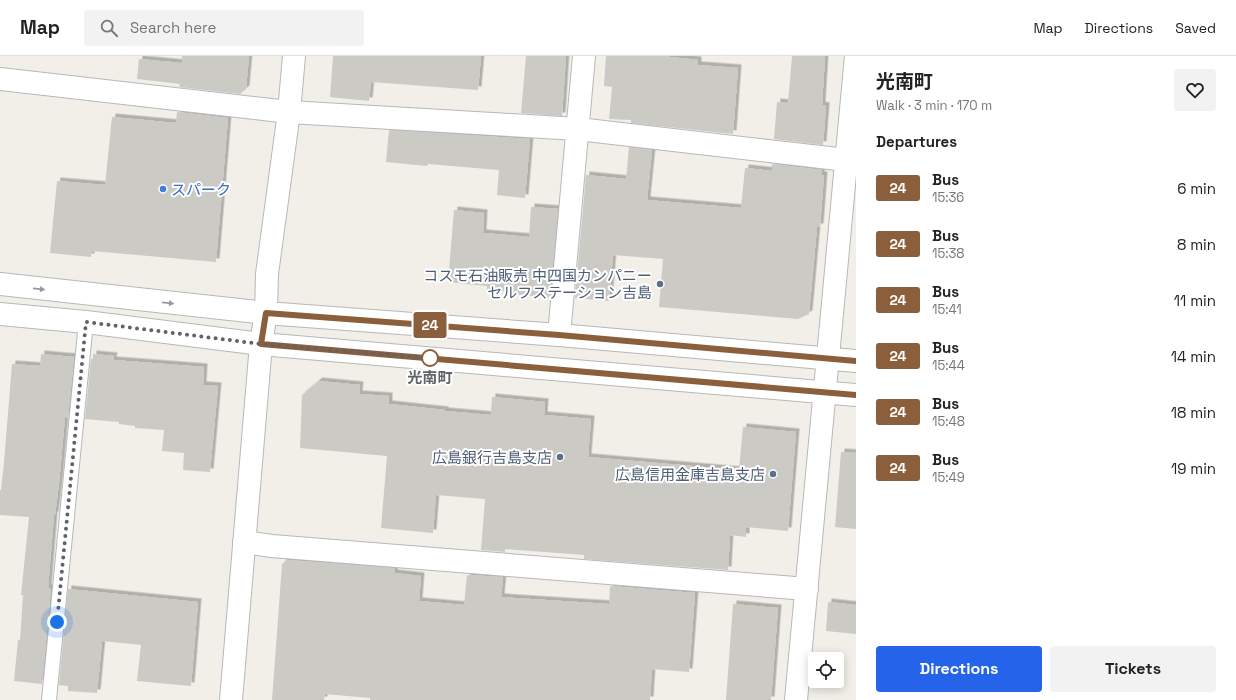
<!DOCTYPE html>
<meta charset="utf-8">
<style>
:root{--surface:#fff;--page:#f2f2f2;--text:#222;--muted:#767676;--line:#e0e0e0;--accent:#2563eb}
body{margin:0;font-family:"Space Grotesk","Noto Sans JP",sans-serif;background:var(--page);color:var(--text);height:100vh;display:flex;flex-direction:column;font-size:15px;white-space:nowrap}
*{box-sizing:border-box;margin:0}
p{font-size:13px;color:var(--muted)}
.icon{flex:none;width:22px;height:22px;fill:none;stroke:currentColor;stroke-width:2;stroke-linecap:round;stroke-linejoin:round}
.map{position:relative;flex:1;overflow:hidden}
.panel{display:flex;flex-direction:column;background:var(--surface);width:380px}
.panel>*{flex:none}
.badge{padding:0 8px;border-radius:3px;font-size:14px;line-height:26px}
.controls{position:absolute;left:808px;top:596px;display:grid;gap:8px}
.controls a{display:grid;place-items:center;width:36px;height:36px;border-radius:4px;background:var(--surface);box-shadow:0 2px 10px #0003;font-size:20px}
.you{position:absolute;width:20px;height:20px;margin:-10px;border:3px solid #fff;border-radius:50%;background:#1a73e8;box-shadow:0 0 0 6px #1a73e833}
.map>.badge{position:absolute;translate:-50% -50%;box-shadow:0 0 0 2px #fff}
h2{padding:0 20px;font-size:15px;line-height:36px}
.round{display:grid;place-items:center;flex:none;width:42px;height:42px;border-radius:4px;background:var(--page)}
.headline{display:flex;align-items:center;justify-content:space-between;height:68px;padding:0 20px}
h1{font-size:19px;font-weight:700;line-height:30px}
.button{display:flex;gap:8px;margin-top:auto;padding:8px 20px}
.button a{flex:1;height:46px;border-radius:4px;background:var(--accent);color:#fff;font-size:16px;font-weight:700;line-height:46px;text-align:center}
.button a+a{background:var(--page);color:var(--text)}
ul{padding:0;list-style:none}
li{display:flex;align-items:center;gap:12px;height:56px;padding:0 20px}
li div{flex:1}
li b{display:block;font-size:15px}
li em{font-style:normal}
li .badge{min-width:44px;font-weight:700;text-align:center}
header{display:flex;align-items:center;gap:24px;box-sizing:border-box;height:56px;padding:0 20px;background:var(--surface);border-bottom:1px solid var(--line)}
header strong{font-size:19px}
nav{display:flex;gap:22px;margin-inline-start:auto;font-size:14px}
.search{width:280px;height:36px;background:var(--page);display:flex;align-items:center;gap:10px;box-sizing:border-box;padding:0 14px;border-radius:4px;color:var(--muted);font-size:15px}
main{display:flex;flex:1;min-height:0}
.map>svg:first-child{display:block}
</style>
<header>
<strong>Map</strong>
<div class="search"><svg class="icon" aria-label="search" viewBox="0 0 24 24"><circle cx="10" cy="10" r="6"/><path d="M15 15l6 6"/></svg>Search here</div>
<nav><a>Map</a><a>Directions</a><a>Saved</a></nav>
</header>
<main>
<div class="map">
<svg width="856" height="644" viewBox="0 0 856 644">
<defs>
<filter id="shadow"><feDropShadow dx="3.5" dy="-3.5" stdDeviation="0" flood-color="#0004"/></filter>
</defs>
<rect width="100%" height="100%" fill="#f1efe8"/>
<path fill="#cccac5" filter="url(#shadow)" d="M182 0H249L246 33 240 38 179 31 180 28 137 23 139 3 182 7Z
M333 0H481L478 34 371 26 369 45 330 41Z
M526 0H566L562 60 521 57Z
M606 0H670V1L698 4V9L738 12 733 78 631 67V64L609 63 612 31 604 30Z
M792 0H825L822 49 826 50 823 89 774 83 777 46 788 47Z
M177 56 228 62 216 206 92 195 91 201 50 197 57 125 105 129 112 61 176 67Z
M389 74 530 83 525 142 497 139 499 114 428 108 427 110 386 106Z
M629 91 652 94 647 144 741 152 745 112 772 115V108L822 114 821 119H824L820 171H817L809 258 798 263 659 251 663 203 613 199 609 245 575 242 586 119 626 123Z
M531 151 558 153 550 242 512 238V236L487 234V230L448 226 454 154 484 157 483 177 529 181Z
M41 298 74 301 68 362 65 361 59 427 55 459H54L48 532H51L42 628 14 625 18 584H20L23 539H21L29 461 0 459V434H1L4 406 12 308 40 310Z
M93 298 114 300 113 304 204 311 203 329 218 330 210 416 183 414 184 397 162 395 164 374 135 372V370L119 368V366L85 363 91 303H93Z
M319 325 360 329 359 338 389 340V348L445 354V355L491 359 492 341 545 346 544 359 591 363 588 401 739 414 743 371 796 376 788 475 746 471V481L730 479 728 514 584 503V499L505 493V496L481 494 485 443 436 439 433 477 381 472 387 400 300 392 302 339Z
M841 396 856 397V473L835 471Z
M287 504 395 512 394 517 421 520 419 545 464 549 467 519 503 521 501 541 609 548 610 530 695 537 689 616 652 613 650 644H370V642L325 638 324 644H272L282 508Z
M68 533 198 546 191 630 137 625 141 589 102 585 97 637 68 635V630L59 629Z
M828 546 856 549V578L826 575Z
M733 548 778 552 771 644H726Z"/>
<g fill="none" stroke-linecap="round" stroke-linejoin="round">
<defs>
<path id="service" d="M49 644 86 266"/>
<path id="minor" d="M0 23 289 56 578 73 846 104
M559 279 584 0
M244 486 272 490 807 533"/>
<path id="tertiary" d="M0 228 266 257 559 279 856 305
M0 258 86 266 261 288 856 339
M231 644 261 288 266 257 267 218 289 56 294 0
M796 644 856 0"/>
</defs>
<use href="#service" stroke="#b5b8bc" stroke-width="16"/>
<use href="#minor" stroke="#b5b8bc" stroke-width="24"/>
<use href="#tertiary" stroke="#b5b8bc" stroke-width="24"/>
<use href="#service" stroke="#fff" stroke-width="14"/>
<use href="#minor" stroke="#fff" stroke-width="22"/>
<use href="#tertiary" stroke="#fff" stroke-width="22"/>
</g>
<defs><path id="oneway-solid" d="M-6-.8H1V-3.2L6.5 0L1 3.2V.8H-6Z"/></defs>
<g fill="#979a9d">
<use href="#oneway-solid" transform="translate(39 233) rotate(6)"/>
<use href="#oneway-solid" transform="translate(168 247) rotate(6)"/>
</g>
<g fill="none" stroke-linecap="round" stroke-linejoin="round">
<defs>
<path id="line" d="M856 305 559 279 266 257 261 288 856 339"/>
</defs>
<use href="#line" stroke="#fff" stroke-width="9"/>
<use href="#line" stroke="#8b5e3c" stroke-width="6"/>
<path stroke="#5f6368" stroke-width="4" stroke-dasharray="0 7.2" d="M57 566 86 266 261 288 430 302"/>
</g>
<circle fill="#3f7fe0" stroke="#fff" stroke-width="1.5" cx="163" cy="133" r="4"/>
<g fill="#5c6f8a" stroke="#fff" stroke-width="1.5">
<circle cx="660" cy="228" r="4"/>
<circle cx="560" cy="401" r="4"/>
<circle cx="773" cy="418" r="4"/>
</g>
<circle fill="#fff" stroke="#8b5e3c" stroke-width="2" cx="430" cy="302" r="8"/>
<g text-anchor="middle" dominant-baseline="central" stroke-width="4" stroke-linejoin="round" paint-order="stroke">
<g font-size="15" fill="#366cbe" stroke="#fff" text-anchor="start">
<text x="171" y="133">スパーク</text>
</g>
<g font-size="15" fill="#4e5e75" stroke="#fff" text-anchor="end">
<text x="652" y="219">コスモ石油販売 中四国カンパニー<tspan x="652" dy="17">セルフステーション吉島</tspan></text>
<text x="552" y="401">広島銀行吉島支店</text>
<text x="765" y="418">広島信用金庫吉島支店</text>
</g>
<g font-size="15" font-weight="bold" fill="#5f6368" stroke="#fff">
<text x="430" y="321">光南町</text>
</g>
</g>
</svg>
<div class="controls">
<a><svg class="icon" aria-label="locate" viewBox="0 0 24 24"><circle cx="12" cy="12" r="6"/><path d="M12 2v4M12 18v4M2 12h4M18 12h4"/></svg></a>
</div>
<div class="you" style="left:57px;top:566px"></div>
<b class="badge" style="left:430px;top:269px;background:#8b5e3c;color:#fff">24</b>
</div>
<section class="panel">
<div class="headline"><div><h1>光南町</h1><p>Walk · 3 min · 170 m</p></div><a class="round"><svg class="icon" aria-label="heart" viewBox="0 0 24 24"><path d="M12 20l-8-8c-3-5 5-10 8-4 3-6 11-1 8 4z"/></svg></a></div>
<h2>Departures</h2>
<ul>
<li><span class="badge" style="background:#8b5e3c;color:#fff">24</span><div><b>Bus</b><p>15:36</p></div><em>6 min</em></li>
<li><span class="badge" style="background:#8b5e3c;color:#fff">24</span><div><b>Bus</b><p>15:38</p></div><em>8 min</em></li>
<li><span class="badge" style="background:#8b5e3c;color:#fff">24</span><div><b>Bus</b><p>15:41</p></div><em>11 min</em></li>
<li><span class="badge" style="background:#8b5e3c;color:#fff">24</span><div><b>Bus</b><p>15:44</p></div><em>14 min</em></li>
<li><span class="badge" style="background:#8b5e3c;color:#fff">24</span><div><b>Bus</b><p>15:48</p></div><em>18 min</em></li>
<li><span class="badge" style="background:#8b5e3c;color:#fff">24</span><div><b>Bus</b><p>15:49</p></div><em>19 min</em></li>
</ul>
<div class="button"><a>Directions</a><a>Tickets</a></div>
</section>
</main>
